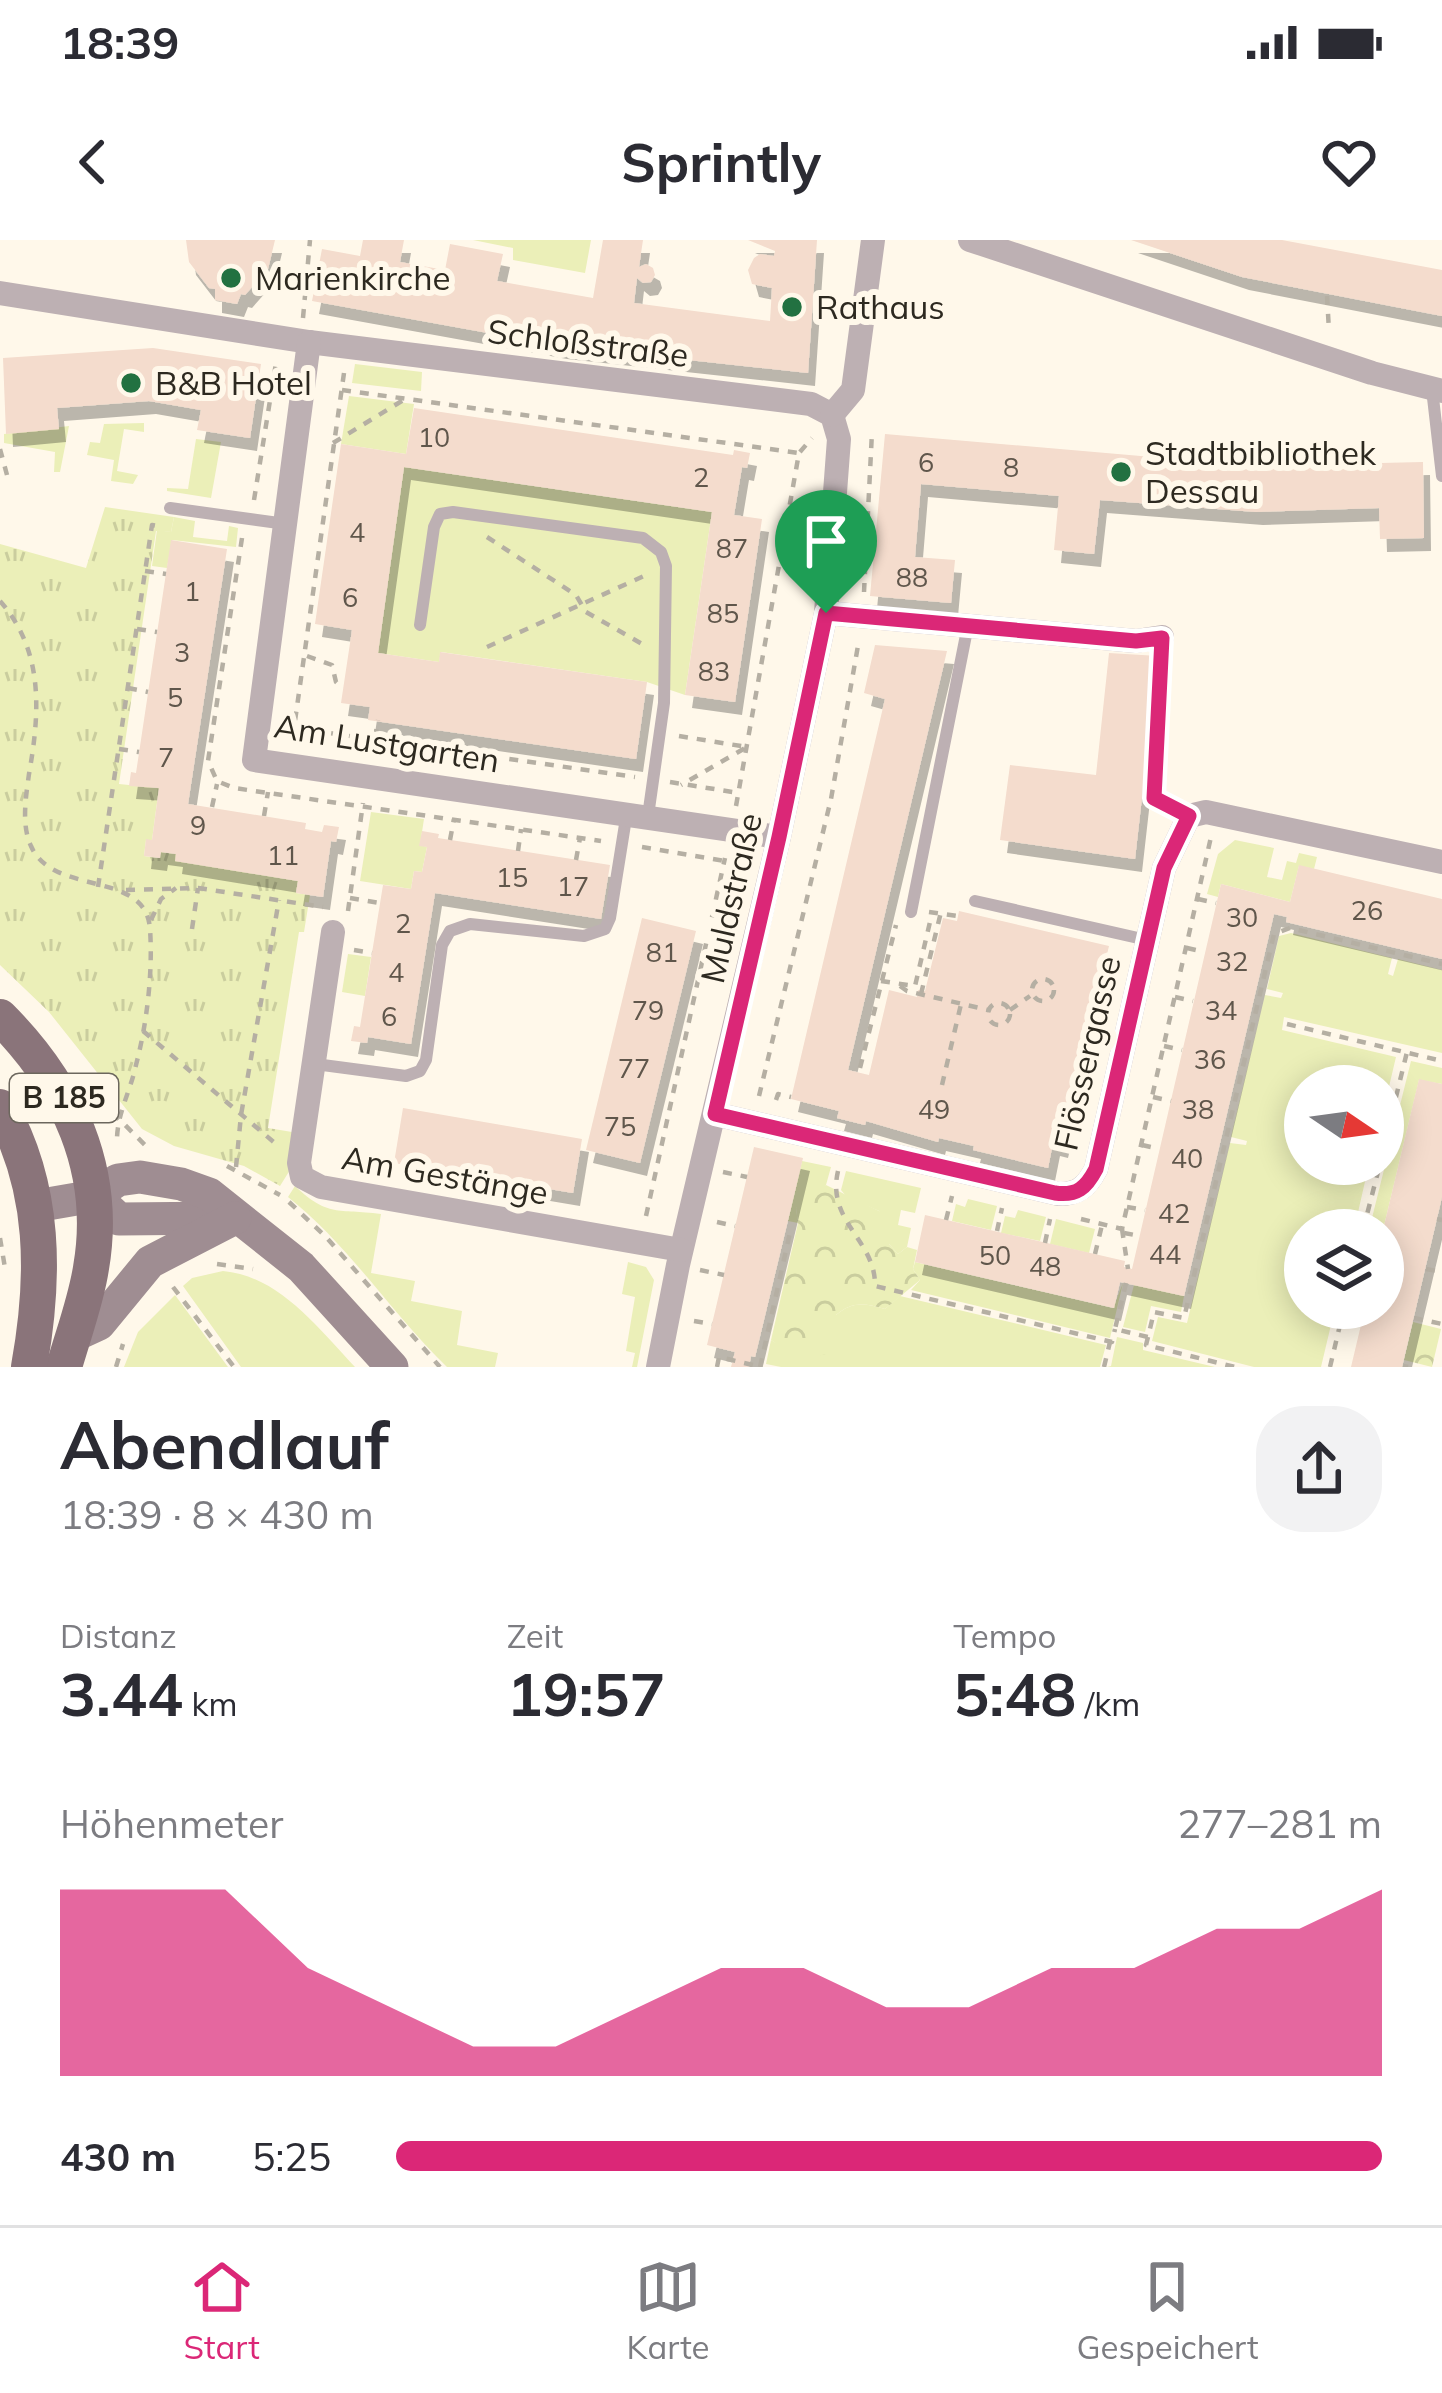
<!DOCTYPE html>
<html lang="de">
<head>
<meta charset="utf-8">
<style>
	:root { --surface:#fff; --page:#f2f2f3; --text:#2b2b33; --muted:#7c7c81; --line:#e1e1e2; --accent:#db2777 }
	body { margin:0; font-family:Mulish,sans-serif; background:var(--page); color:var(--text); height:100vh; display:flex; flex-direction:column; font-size:45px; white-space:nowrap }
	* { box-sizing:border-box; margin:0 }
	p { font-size:39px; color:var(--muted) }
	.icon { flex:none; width:66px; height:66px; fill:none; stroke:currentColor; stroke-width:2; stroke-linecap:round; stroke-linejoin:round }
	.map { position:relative; height:1127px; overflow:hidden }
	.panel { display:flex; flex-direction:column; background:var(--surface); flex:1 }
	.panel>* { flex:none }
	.needle { width:78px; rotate:103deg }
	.buttons { position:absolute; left:1284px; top:825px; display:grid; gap:24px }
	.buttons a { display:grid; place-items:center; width:120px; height:120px; border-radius:50%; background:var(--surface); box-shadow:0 6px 30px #0003; font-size:60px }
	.pin { position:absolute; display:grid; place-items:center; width:102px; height:102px; color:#fff; margin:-123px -51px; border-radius:50% 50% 50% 0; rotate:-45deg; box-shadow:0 0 12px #0007 }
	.pin .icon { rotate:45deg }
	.round { display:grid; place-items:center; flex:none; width:126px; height:126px; border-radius:48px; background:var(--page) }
	.summary { display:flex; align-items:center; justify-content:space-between; height:204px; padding:0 60px }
	h1 { font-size:66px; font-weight:700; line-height:90px }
	.metrics { display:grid; grid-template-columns:repeat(3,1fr); gap:18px; height:204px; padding:12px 60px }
	.metrics div { display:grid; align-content:center }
	.metrics b { font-size:60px; font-weight:700 }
	.metrics small { font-size:33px; font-weight:400 }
	.metrics p { font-size:33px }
	.chart { height:336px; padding:24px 60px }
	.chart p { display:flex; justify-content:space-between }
	.chart svg { width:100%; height:216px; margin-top:12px; fill:var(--accent); opacity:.7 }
	ul { padding:0 60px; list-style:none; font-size:39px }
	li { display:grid; grid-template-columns:192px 144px 1fr; align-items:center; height:90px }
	li i { height:30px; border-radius:15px; background:var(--accent) }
	.status { display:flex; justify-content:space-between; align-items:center; height:84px; padding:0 60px; background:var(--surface); direction:ltr }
	.status svg { height:33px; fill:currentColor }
	header { display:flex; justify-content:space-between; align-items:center; height:156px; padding:0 60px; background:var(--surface); font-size:54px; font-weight:700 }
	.tab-bar { display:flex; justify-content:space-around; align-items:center; height:168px; border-top:3px solid var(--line); background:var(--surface); font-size:33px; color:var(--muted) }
	.tab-bar a { display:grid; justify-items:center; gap:6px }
	.tab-bar .selected { color:var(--accent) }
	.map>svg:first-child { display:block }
</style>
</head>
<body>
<div class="status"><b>18:39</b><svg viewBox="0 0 49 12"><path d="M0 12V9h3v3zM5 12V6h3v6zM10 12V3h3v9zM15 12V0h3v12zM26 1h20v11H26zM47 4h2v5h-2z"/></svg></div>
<header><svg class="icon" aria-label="back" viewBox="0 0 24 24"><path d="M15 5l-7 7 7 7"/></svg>Sprintly<svg class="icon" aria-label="heart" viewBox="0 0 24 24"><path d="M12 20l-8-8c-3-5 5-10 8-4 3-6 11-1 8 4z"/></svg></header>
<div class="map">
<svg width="1442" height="1127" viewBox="0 0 1442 1127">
	<defs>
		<pattern id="forest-crowns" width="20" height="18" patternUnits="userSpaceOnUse" patternTransform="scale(3)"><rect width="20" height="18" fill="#ebefb8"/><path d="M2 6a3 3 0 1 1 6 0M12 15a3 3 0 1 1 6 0" fill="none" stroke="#cacd9e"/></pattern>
		<pattern id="park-tufts" width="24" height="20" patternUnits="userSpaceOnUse" patternTransform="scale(3)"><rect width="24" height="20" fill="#ebefb8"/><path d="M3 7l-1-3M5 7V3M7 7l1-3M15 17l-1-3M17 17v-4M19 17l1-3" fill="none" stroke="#cacd9e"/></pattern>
		<filter id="shadow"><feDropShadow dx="7" dy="13" stdDeviation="0" flood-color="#0004"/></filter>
	</defs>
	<rect width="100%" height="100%" fill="#fff8ea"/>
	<!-- green -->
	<g fill="#ebefb8">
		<polygon points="473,0 591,0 585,33 513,20 513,8"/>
		<polygon points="355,124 422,132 421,151 352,143"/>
		<polygon points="349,156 414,164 406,214 341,204"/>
		<polygon points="144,183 144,192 124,189 117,231 138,235 133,244 111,241 114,220 87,215 90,202 100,203 104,184"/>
		<polygon points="69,186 60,232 54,232 55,212 4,203 4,194"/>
		<polygon points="196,199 221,202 211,258 167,251 167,248 188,249"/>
		<polygon points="404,227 712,272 685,455 647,442 441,412 439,422 378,413"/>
		<polygon points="174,277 195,281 193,297 227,301 229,286 238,288 236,307 172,300 167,328 152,326 157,290 171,292"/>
		<polygon points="371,572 424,579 420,605 427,607 422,632 414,631 411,649 360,641"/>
		<polygon points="1235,600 1274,608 1267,637 1282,640 1287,621 1296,623 1299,613 1317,617 1314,629 1299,626 1290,662 1221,644 1218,657 1207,654 1218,614"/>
		<polygon points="1291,693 1392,718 1388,734 1393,736 1398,719 1442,730 1442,813 1284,777 1282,790 1396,817 1383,872 1383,846 1305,846 1305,924 1369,924 1354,990 1305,990 1305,1068 1335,1068 1321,1127 1254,1127 1152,1101 1158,1077 1187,1083 1230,903 1246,905 1247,901 1231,897 1265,755 1281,758 1283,753 1267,749 1279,696"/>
		<polygon points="348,714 371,717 365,756 342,752"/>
		<polygon points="1411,821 1442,828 1442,844 1419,840 1383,990 1369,990"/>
		<polygon points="802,921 831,927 826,945 796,968 798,983 788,981"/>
		<polygon points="846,931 921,948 915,973 901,970 898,985 911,988 907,1007 898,1014 889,1004 879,971 847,957 841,950"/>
		<path d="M295,946C329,978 337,968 381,974L371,1033L415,1041L411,1061L462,1071L457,1105L498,1113L495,1127H447C391,1073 349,1005 288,957Z"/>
		<polygon points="968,959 997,966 991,990 952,981 956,964 965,967"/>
		<polygon points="1018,970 1046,977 1040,1001 1001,993 1005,976 1015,978"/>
		<polygon points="1056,979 1095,989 1089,1013 1050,1004"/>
		<polygon points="628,1022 646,1027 654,1040 637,1127 632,1127 635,1113 626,1111 635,1057 622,1054"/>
		<polygon points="915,1022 1113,1068 1123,1043 1110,1098 911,1050 920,1040 913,1029"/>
		<path d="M223,1031C279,1036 318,1088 355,1127H241L183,1046L192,1038Z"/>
		<polygon points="1134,1045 1184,1056 1181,1072 1151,1066 1145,1092 1123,1087"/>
		<polygon points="175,1055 228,1127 124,1127 138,1092"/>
		<path d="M900,1056L1106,1105L1100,1127H781L766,1124L771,1100L776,1103L836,1097V1075C852,1061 865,1063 885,1069Z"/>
		<polygon points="1117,1097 1143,1103 1143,1110 1215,1127 1107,1127 1111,1126"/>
	</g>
	<!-- forest -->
	<g fill="url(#forest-crowns)">
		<path d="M826,945L879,971L894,986L889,1004L898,1014L907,1007L917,1010L913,1029L920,1040L885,1069C865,1063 852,1061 836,1075V1097L826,1114C800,1119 792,1115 771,1100L798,983L796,968L804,953Z"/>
		<polygon points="1413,1082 1441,1089 1432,1127 1404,1120"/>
	</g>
	<!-- park -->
	<polygon fill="url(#park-tufts)" points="105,267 174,277 171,292 156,291 119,544 159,548 152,600 146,600 144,616 159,618 161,612 176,614 176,621 298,641 296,653 310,655 304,692 299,692 268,888 292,892 290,930 280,946 244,926 174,906 142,889 49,772 0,725 0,304 86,328"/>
	<!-- building -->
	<g fill="#f4dccd" filter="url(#shadow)">
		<polygon points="186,0 275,0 268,29 245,55 241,54 237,64 215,60 215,49 209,48 189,22"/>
		<polygon points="363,0 404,0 400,22 445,30 450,4 503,14 497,41 593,58 603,0 643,0 639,27 646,24 653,28 655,35 651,42 643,43 637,38 634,63 770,81 772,48 752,44 748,30 754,18 760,14 774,16 775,11 748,0 817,0 808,133 560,106 312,61 322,9 360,16"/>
		<polygon points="1131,0 1282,0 1442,30 1442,76 1242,37"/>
		<polygon points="153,108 261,124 250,198 197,190 201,170 149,161 57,168 59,189 6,194 3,118"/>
		<polygon points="414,168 733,215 734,210 750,213 747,228 742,227 734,275 762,279 735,462 685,455 712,272 404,227 378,413 439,422 440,412 647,442 636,519 368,480 370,467 341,463 352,390 315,384 341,204 406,214"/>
		<polygon points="885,194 1256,226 1423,222 1424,298 1380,299 1379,268 1256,272 1100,260 1094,314 1054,310 1059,256 921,244 915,317 955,320 951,363 870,356"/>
		<polygon points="171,300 227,309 188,564 306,583 305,589 322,592 324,585 339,587 336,602 331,601 323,657 296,653 298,641 175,621 176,614 161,612 160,618 144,616 146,599 152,600 159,548 129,546 131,532 136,533"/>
		<polygon points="875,405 947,411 848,830 869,835 889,750 917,757 918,750 925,751 943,678 957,681 959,671 1109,706 1061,905 1053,903 1048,928 973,910 974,906 939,898 938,902 866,881 865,885 837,878 839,871 791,859 885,459 864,453"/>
		<polygon points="1109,413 1158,416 1135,619 1000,600 1010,525 1096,535"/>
		<polygon points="422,591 439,594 438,598 610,625 601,679 435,653 411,804 368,797 367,803 351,801 354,786 360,787 383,645 411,649 414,631 422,632 427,607 419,606"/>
		<polygon points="1299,625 1442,659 1442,719 1286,682 1287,677 1274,674 1184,1056 1120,1042 1114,1068 915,1022 925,975 1125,1021 1124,1027 1132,1029 1221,644 1290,662"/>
		<polygon points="642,678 696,691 640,923 586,910"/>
		<polygon points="1419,839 1442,844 1442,957 1402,1127 1351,1127 1365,1068 1383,1068 1383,990"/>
		<polygon points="403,868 582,899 573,953 394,923"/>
		<polygon points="754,907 803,918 755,1117 751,1116 749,1127 731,1127 735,1112 707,1105"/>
	</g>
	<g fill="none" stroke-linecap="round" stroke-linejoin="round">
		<!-- path -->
		<g stroke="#b5afa3" stroke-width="4.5" stroke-dasharray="9 9" stroke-linecap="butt">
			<polyline points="1327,56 1329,91"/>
			<polyline points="303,78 310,0"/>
			<polyline points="344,133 294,488 635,537"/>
			<polyline points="342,150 799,213"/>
			<polyline points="333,203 405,159"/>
			<polyline points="0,209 7,235"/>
			<polyline points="254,260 276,123"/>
			<polyline points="487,297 576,355 586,372 644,405"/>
			<polyline points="242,298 208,521 217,541 234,548 601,601"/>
			<polyline points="145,331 166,334"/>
			<polyline points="864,352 872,192"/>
			<path d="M0,361C44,411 40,472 29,534C26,556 21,585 31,606C53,657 146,629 150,689C153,732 147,783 136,825C130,853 116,875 117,904"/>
			<polyline points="137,389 157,392"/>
			<polyline points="487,407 644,336"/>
			<polyline points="307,416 332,425 336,442 343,449"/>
			<polyline points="1161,421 1154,558 1165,564"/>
			<polyline points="128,448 148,452"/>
			<polyline points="679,496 747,507 681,545"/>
			<polyline points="375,498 378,480"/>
			<polyline points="119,509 139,512"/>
			<polyline points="670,542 739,553"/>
			<polyline points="736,566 799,213 812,198"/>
			<polyline points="212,567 217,544"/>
			<polyline points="264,576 268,552"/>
			<polyline points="450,600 454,579"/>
			<polyline points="642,607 725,621"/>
			<polyline points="518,611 521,589"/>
			<polyline points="576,620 580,598"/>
			<polyline points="98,647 152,285 163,287"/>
			<polyline points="126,650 198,648 323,667"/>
			<polyline points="350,658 380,663"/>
			<polyline points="1198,659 1216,663"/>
			<polyline points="348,671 363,563"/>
			<polyline points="929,672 958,676"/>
			<polyline points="151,680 161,659 176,648"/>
			<polyline points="192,689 198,648"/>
			<polyline points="1187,708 1204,712"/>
			<polyline points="354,710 372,713"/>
			<circle cx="1043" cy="750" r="11"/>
			<polyline points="881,741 915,746 930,682"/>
			<polyline points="900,746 907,751 988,770"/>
			<polyline points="921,754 941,672"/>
			<polyline points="1175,757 1193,761"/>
			<circle cx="999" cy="774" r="11"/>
			<polyline points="1010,770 1030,756"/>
			<polyline points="1287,784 1442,821"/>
			<polyline points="143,791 276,904"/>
			<polyline points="1164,806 1182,810"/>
			<polyline points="860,828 896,685"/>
			<polyline points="942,845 961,764"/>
			<polyline points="759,856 831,559 859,400"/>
			<polyline points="1153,857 1171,861"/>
			<polyline points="100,860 146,906"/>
			<polyline points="776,860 778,854 791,857"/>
			<polyline points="1142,905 1159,909"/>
			<polyline points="1383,910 1407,812"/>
			<polyline points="227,926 280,955"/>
			<polyline points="236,927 241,875 279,660"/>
			<path d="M838,931C826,982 876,1000 875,1046L1112,1102L1115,1089"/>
			<polyline points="723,932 747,937"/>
			<polyline points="289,962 326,997 440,1127"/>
			<polyline points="1127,967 1145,970"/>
			<polyline points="646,976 725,618"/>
			<polyline points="1081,979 1122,989 1211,597"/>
			<polyline points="1437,979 1442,980"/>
			<polyline points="946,980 952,956"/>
			<polyline points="717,982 735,986"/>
			<polyline points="1122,989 1128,1029"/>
			<polyline points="1363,990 1380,924"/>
			<polyline points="997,991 1002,968"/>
			<polyline points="1124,993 1140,996"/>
			<polyline points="0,998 5,1028"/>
			<polyline points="1045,1003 1050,979"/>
			<polyline points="1095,1014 1102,985"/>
			<polyline points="217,1024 253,1029"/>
			<polyline points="1426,1029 1442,1032"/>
			<polyline points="700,1030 724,1035"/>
			<polyline points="1126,1043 1115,1089 1148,1097 1154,1072 1184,1078 1274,694 1290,688 1442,724"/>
			<polyline points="173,1047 234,1127"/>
			<polyline points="1414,1078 1442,1084"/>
			<polyline points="694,1081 712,1084"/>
			<polyline points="1148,1097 1146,1105 1235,1127"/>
			<polyline points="1403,1126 1408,1127"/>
			<polyline points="116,1127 123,1104"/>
			<polyline points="717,1127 719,1117 761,1127"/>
			<polyline points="760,1127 791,988"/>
			<polyline points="1104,1127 1110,1102"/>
			<polyline points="1330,1127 1344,1068"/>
		</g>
		<!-- lane -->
		<g stroke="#bdb0b3" stroke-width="12">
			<polyline points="1432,149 1442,236"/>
			<polyline points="170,268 286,284"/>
			<polyline points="420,385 434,287 440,274 453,272 643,298 661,312 666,326 664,463 648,576"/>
			<polyline points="975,661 1147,700"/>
			<polyline points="911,672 968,385"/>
			<polyline points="315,824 406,836 420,831 426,820 442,705 450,691 470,684 584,696 605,689 610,678 627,572"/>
		</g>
		<!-- street -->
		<g stroke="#bdb0b3" stroke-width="24">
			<polyline points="970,0 1372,133 1442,151"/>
			<polyline points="0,53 309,102 811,164 832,175 839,199 826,373 779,597 678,1025 658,1127"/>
			<polyline points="309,102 254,520 779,597"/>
			<polyline points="832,175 853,150 873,0"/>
			<polyline points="826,373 1136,401 1162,397"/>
			<polyline points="333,692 299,923 302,937 321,947 681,1010"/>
			<path d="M715,874L1059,954C1079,954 1087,946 1096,929L1164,628L1189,576L1206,572L1442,622"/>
		</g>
		<!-- secondary -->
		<g stroke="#9f8d92" stroke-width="33">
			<polyline points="94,956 119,979 227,978"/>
			<polyline points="36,966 94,956 118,940 140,937 181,944 209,954 301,1027 392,1127"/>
			<polyline points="73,1096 99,1084 150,1022 235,978"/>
		</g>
		<!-- primary -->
		<g stroke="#8a747a" stroke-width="36">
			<path d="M0,777C68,845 108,930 91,1028C86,1061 73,1095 64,1127"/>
			<path d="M0,867C46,948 45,1038 29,1127"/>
		</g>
	</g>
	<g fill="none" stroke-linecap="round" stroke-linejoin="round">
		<!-- route casing -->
		<g stroke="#fff" stroke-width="24">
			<path id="route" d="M826,373L1136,401L1162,398L1154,558L1189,576L1164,628L1096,929C1086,948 1077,956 1055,953L715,874L779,597Z"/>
		</g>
		<!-- route -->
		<use href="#route" stroke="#db2777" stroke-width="15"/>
	</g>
	<!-- markers -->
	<g fill="#227141" stroke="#fff8ea" stroke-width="4.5">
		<circle cx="231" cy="38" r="12"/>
		<circle cx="792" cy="67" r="12"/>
		<circle cx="131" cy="143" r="12"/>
		<circle cx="1121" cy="232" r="12"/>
	</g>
	<g text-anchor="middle" stroke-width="12" stroke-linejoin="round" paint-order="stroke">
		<!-- number labels -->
		<g font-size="27" fill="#5f564b">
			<text x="434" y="207">10</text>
			<text x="926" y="232">6</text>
			<text x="1011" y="237">8</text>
			<text x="701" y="247">2</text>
			<text x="357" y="302">4</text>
			<text x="732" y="318">87</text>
			<text x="912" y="347">88</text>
			<text x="192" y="361">1</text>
			<text x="350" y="367">6</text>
			<text x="723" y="383">85</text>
			<text x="182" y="422">3</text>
			<text x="714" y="441">83</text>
			<text x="175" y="467">5</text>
			<text x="166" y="527">7</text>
			<text x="198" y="595">9</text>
			<text x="283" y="625">11</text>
			<text x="512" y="647">15</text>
			<text x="573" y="656">17</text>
			<text x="1367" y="680">26</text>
			<text x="1242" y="687">30</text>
			<text x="403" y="693">2</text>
			<text x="662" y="722">81</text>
			<text x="1232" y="731">32</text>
			<text x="396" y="742">4</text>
			<text x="648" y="780">79</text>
			<text x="1221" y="780">34</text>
			<text x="389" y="786">6</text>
			<text x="1210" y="829">36</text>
			<text x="634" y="838">77</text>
			<text x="934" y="879">49</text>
			<text x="1198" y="879">38</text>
			<text x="620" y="896">75</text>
			<text x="1187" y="928">40</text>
			<text x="1174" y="983">42</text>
			<text x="1165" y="1024">44</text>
			<text x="995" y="1025">50</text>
			<text x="1045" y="1036">48</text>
		</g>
		<!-- shield labels -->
		<rect fill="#fff8ea" stroke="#6c675d" stroke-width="3" x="10" y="834" width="108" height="48" rx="9"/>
		<g font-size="30" font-weight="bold" fill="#2d2920">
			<text x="64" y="868">B 185</text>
		</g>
		<!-- poi labels -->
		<g font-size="33" fill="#2d2920" stroke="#fff8ea" text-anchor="start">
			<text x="255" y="50">Marienkirche</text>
			<text x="816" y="79">Rathaus</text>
			<text x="155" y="155">B&amp;B Hotel</text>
			<text x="1145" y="225">Stadtbibliothek<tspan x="1145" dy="38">Dessau</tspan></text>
		</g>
		<!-- street labels -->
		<g font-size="33" fill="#2d2920" stroke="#fff8ea">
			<text transform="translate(588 103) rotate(7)" y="12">Schloßstraße</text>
			<text transform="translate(387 503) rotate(9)" y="12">Am Lustgarten</text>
			<text transform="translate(731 658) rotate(-77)" y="12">Muldstraße</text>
			<text transform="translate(1087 813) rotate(-77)" y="12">Flössergasse</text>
			<text transform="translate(445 935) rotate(10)" y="12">Am Gestänge</text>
		</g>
	</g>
</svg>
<div class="buttons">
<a><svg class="needle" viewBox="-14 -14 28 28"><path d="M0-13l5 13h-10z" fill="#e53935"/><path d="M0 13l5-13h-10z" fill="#7c7c81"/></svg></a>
<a><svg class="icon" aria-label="layers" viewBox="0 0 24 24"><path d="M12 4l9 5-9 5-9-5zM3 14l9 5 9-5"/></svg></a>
</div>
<div class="pin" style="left:826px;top:373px;background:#1e9e55"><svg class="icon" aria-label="arrive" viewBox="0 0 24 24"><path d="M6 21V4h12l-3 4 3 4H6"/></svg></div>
</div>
<section class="panel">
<div class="summary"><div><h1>Abendlauf</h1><p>18:39 · 8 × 430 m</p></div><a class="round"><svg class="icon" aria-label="share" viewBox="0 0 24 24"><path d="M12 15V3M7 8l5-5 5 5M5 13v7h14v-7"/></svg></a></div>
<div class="metrics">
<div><p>Distanz</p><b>3.44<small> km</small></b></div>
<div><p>Zeit</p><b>19:57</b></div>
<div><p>Tempo</p><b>5:48<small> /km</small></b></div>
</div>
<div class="chart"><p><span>Höhenmeter</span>277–281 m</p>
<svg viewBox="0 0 160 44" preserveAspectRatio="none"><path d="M0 44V6L10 6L20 6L30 22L40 30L50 38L60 38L70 30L80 22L90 22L100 30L110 30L120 22L130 22L140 14L150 14L160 6V44z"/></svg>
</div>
<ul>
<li><b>430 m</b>5:25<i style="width:100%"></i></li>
</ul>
</section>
<nav class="tab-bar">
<a class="selected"><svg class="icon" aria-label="home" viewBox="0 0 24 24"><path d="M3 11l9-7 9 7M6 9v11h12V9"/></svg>Start</a>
<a><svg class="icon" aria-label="map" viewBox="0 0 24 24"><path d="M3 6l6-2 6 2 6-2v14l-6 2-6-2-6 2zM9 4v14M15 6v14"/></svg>Karte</a>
<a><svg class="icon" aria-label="saved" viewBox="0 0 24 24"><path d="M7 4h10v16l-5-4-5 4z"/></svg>Gespeichert</a>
</nav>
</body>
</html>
